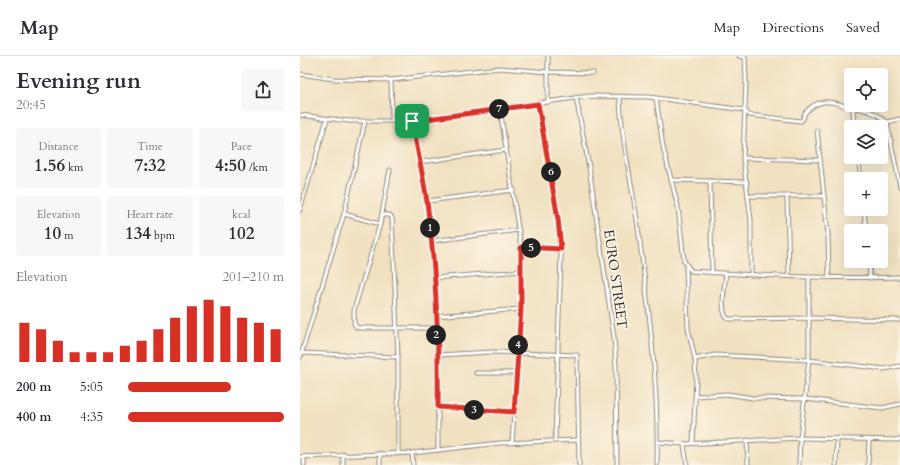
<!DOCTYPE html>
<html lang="en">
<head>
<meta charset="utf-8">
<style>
	:root { --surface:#fff; --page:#f7f7f7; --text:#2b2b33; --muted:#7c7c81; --line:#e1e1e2; --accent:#d93025 }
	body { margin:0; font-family:Cardo,serif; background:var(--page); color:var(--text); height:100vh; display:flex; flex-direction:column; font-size:15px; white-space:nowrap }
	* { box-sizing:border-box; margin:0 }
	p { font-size:13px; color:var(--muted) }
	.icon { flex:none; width:22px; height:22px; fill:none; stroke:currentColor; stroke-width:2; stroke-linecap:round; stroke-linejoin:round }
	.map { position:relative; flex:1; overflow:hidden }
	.panel { display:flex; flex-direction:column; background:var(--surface); width:300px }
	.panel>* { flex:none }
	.controls { position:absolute; left:544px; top:12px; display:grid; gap:8px }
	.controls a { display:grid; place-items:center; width:44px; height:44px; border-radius:4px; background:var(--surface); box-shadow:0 4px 16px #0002; font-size:20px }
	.pin { position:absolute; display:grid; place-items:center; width:34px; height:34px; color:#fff; margin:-17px; border-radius:8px; box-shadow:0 2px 6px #0006 }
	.km { position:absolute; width:20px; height:20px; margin:-10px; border-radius:50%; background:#222; color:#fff; font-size:11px; line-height:20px; text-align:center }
	.round { display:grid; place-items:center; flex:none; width:42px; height:42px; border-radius:4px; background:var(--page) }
	.head { display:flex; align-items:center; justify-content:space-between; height:68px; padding:0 16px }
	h1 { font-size:22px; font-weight:700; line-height:30px }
	.metrics { display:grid; grid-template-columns:repeat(3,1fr); gap:6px; height:68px; padding:4px 16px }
	.metrics div { display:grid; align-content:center; border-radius:4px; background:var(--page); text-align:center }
	.metrics b { font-size:17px; font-weight:700 }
	.metrics small { font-size:11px; font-weight:400 }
	.metrics p { font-size:11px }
	.chart { height:112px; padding:8px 16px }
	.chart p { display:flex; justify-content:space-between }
	.chart svg { width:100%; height:72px; margin-top:4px; stroke:var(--accent); stroke-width:6 }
	ul { padding:0 16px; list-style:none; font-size:13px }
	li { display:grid; grid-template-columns:64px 48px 1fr; align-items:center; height:30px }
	li i { height:10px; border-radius:5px; background:var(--accent) }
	header { display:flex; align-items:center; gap:24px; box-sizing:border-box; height:56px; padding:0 20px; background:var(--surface); border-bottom:1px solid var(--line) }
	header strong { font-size:19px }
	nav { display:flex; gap:22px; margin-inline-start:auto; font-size:14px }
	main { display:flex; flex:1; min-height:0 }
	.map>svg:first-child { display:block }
</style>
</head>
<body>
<header>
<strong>Map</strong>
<nav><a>Map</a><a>Directions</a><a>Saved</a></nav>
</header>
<main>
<section class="panel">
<div class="head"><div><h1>Evening run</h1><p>20:45</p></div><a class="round"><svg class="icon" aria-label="share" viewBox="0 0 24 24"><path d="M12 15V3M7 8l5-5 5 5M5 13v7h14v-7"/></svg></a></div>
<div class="metrics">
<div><p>Distance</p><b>1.56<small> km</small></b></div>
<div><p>Time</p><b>7:32</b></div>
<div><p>Pace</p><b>4:50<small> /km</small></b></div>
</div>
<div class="metrics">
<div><p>Elevation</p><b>10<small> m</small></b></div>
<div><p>Heart rate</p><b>134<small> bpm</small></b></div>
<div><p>kcal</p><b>102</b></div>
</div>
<div class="chart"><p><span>Elevation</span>201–210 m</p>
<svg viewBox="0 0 160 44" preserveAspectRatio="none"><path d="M5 44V20M15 44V24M25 44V31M35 44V38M45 44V38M55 44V38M65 44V34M75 44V31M85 44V24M95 44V17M105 44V10M115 44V6M125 44V10M135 44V17M145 44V20M155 44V24"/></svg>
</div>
<ul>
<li><b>200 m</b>5:05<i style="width:66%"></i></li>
<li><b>400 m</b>4:35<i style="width:100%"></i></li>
</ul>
</section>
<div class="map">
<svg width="600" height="409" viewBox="0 0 600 409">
	<rect width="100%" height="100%" fill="#fcf5e5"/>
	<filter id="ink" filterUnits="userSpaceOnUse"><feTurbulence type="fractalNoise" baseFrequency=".025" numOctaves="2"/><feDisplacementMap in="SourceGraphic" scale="8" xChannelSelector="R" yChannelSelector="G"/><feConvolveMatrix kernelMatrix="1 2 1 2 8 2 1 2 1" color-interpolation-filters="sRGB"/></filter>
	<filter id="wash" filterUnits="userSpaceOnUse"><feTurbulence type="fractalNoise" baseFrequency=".012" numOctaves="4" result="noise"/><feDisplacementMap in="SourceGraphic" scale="16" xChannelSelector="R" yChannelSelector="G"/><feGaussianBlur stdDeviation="0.9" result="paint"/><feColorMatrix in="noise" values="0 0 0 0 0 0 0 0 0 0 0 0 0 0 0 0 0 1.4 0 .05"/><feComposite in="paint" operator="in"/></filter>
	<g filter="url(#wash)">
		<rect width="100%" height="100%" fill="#f1e1c1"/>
	</g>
	<g filter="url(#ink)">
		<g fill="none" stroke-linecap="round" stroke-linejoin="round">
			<!-- minor casing -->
			<g stroke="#8e8676" stroke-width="5">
				<g id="minor">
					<polyline points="439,0 445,1 446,25 443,102 451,164 451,219"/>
					<polyline points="0,18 34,23 91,24 199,12 249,16 293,17"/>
					<polyline points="91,24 92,65"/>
					<path d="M320,40C321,82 331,122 337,164C348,245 359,326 357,409"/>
					<polyline points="276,41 289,111 314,281 316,310 317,409"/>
					<path d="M356,42L363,91L378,151L384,205L391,215C461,220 530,223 600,221"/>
					<polyline points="248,46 248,0"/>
					<polyline points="238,48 258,163 261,200 255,383"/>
					<polyline points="200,53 221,191 221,253 212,386"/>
					<path d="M0,59L49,65H112L289,40L349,41L444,54L449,59L501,65C505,63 502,61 505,57C520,39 534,47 553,52"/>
					<path d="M112,65C118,98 126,131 129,164C137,241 138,317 138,393"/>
					<polyline points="587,66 600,63"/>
					<path d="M554,71L553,52C566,53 578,57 587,67L600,130"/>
					<polyline points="517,74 528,178 529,222"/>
					<polyline points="558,101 561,123"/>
					<polyline points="443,102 520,104"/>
					<polyline points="120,106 206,94"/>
					<polyline points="90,114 80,168 54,254 54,267 56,271 60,272 136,272"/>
					<polyline points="371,124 447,126"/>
					<polyline points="410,125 412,217"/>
					<polyline points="448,140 524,140"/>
					<polyline points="487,140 489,220"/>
					<polyline points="127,145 214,134"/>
					<polyline points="564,153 566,175"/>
					<polyline points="0,154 27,63"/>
					<polyline points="44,158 80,168"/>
					<polyline points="82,159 90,159 92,162 98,301 98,397"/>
					<polyline points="131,185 219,174"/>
					<polyline points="221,191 261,193"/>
					<polyline points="569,205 570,222"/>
					<polyline points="386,210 388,272 395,303 396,323 393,387"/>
					<path d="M426,218C425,228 419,257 428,263L510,262L600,264"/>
					<polyline points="509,221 509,304 500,382 600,384"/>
					<polyline points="134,222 222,215"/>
					<polyline points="135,260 221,253"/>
					<polyline points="1,297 98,301"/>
					<polyline points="138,299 191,296 277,299 279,409"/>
					<polyline points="0,302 44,158 65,65"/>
					<polyline points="395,303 415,299 509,304 584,313 600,310"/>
					<polyline points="176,317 217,317"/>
					<polyline points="396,340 427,338 453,342 505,343 582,352 600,348"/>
					<polyline points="138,351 214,357"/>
					<polyline points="447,384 448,409"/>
					<polyline points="358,386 384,388 500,382 499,409"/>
					<polyline points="384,388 387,409"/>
					<polyline points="80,397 80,409"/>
					<polyline points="112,397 113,409"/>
					<polyline points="43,398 43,409"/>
					<polyline points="0,401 112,397 200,387 277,384"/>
					<polyline points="4,409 4,400"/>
					<polyline points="536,409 537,382"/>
					<polyline points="568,409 569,384"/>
				</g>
			</g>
			<!-- minor -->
			<use href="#minor" stroke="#fff" stroke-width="3"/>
		</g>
	</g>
	<g fill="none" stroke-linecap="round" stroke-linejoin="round" filter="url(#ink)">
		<!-- route casing -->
		<g stroke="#fff" stroke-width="8">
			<path id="route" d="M238,48L258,163L261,193L221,191V253L214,356L138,351C139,284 136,213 127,146C123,119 117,92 112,65Z"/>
		</g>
		<!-- route -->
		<use href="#route" stroke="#d93025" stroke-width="5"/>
	</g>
	<g text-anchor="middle" stroke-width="3.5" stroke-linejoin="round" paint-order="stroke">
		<!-- street labels -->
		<g font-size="14" fill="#2b2b2b" stroke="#fcf5e5">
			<text transform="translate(316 223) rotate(82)" y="5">EURO STREET</text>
		</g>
	</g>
</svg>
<div class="controls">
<a><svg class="icon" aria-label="locate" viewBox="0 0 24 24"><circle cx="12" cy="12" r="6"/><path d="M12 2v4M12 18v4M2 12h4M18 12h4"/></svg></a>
<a><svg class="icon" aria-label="layers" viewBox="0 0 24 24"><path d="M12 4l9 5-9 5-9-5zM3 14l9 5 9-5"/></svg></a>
<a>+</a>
<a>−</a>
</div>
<div class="pin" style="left:112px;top:65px;background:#1e9e55"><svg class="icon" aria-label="arrive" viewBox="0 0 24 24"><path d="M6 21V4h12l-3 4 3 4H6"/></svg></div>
<b class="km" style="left:130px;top:172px">1</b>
<b class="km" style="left:136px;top:279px">2</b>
<b class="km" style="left:174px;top:354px">3</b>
<b class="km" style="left:218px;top:289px">4</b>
<b class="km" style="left:231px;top:192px">5</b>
<b class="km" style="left:251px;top:116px">6</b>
<b class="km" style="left:199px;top:53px">7</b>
</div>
</main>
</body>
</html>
